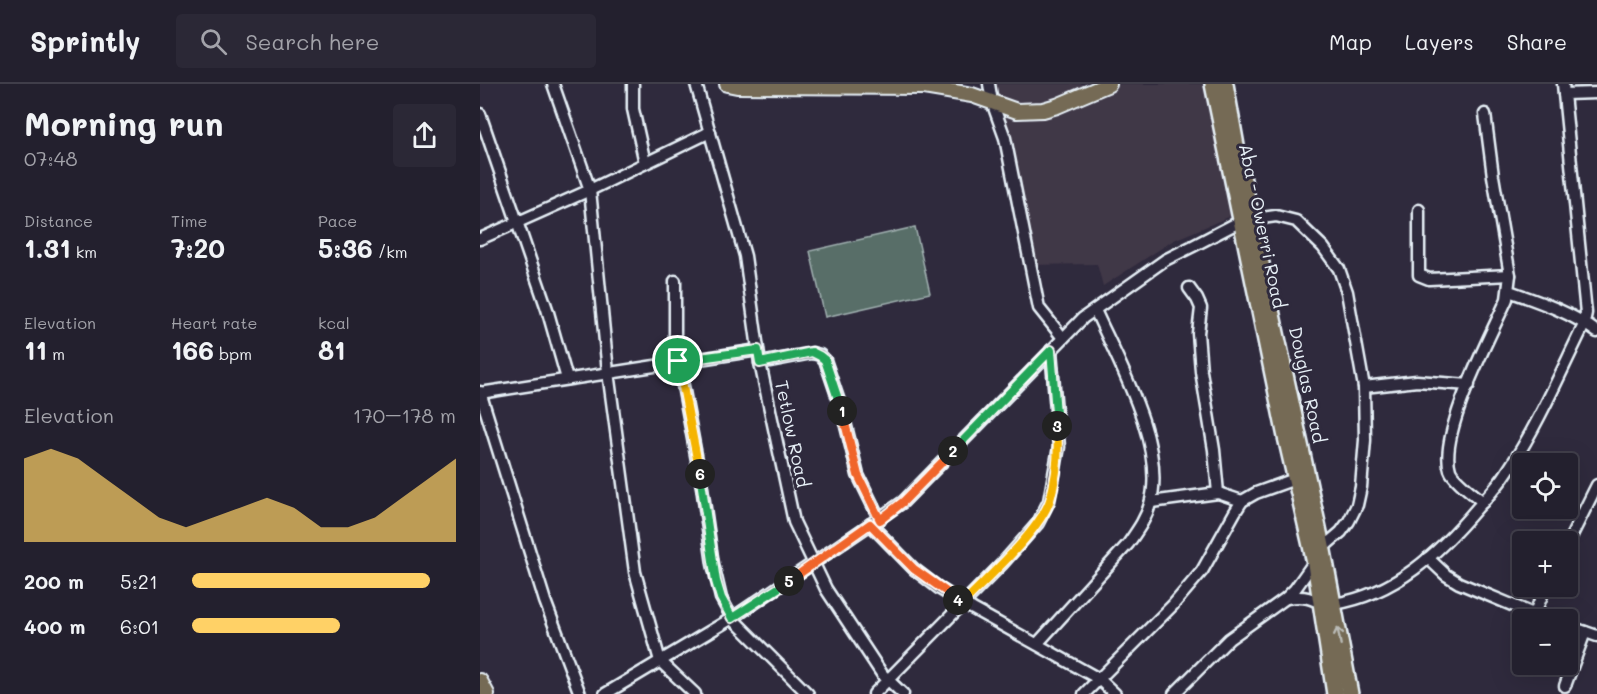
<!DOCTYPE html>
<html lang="en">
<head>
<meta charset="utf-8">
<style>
	:root { --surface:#23202e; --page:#2b2836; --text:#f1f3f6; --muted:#a3a3aa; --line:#403e4a; --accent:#ffd166 }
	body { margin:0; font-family:Mali,sans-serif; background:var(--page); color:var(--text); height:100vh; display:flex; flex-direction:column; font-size:22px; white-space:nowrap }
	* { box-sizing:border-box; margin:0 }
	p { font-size:20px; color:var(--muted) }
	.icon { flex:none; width:33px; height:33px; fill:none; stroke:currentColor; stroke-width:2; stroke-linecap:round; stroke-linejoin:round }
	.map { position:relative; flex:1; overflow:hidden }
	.sheet { display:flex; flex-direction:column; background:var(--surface); width:480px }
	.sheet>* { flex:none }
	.controls { position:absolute; left:1032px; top:369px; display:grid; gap:12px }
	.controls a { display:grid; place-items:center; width:66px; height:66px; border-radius:6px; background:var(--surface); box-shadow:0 6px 24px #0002,0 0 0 2px var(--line); font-size:30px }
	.pin { position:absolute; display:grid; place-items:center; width:51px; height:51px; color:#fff; margin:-26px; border:3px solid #fff; border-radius:50%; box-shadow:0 2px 6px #0007 }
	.km { position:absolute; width:30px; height:30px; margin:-15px; border-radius:50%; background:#222; color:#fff; font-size:16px; line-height:30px; text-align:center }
	.round { display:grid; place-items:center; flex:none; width:63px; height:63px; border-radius:6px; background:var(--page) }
	.head { display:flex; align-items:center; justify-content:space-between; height:102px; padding:0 24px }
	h1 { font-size:33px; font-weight:700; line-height:45px }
	.stats { display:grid; grid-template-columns:repeat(3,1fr); gap:9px; height:102px; padding:6px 24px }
	.stats div { display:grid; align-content:center }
	.stats b { font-size:26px; font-weight:700 }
	.stats small { font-size:16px; font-weight:400 }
	.stats p { font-size:16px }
	.chart { height:168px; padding:12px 24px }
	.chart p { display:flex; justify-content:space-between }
	.chart svg { width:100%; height:108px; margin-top:6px; fill:var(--accent); opacity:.7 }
	ul { padding:0 24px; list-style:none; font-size:20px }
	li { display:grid; grid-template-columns:96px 72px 1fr; align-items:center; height:45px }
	li i { height:15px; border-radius:8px; background:var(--accent) }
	header { display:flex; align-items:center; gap:36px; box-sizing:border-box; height:84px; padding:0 30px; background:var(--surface); border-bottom:2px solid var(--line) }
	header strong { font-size:28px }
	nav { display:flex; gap:33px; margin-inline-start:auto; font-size:21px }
	.search { width:420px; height:54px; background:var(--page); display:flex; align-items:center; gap:15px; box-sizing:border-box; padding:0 21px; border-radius:6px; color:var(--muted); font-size:22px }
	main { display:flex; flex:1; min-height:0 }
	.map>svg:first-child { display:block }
</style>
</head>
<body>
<header>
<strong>Sprintly</strong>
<div class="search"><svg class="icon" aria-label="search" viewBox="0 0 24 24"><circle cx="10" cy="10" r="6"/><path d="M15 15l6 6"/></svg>Search here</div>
<nav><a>Map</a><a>Layers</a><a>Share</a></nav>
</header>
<main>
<section class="sheet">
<div class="head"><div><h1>Morning run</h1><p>07:48</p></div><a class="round"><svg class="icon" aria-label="share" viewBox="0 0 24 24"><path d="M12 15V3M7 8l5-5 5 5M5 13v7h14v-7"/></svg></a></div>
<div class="stats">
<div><p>Distance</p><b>1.31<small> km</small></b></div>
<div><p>Time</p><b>7:20</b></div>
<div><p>Pace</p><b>5:36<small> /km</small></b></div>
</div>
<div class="stats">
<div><p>Elevation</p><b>11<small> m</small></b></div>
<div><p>Heart rate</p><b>166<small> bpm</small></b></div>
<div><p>kcal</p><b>81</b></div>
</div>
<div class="chart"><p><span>Elevation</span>170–178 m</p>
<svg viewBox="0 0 160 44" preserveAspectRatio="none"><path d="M0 44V10L10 6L20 10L30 18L40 26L50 34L60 38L70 34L80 30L90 26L100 30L110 38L120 38L130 34L140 26L150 18L160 10V44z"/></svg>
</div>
<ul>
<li><b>200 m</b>5:21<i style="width:90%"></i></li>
<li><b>400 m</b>6:01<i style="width:56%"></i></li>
</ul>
</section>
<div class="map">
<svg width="1117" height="610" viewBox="0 0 1117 610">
	<rect width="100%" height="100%" fill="#2f2a3d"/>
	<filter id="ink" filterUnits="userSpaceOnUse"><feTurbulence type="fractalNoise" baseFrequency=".0167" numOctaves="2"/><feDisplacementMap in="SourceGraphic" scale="12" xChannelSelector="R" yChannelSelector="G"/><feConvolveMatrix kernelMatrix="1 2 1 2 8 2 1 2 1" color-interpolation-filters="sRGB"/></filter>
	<g filter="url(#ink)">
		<!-- built -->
		<polygon fill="#413747" points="502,0 724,0 751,132 694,156 623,202 617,180 544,181 514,38"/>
		<!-- grass -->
		<polygon fill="#586e68" stroke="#a0b0b0" stroke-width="1.5" points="435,143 450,209 345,233 330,167"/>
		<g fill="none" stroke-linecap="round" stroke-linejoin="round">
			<!-- minor casing -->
			<g stroke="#e8f1f8" stroke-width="15">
				<g id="minor">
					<polyline points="73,0 110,106 128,288 155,488 180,577 215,610"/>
					<polyline points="153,0 153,25 165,79"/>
					<polyline points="216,0 265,172 280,279 314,438 346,505 402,590 423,610"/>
					<polyline points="509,0 512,18 525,54 559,224 583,254"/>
					<polyline points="1084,10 1117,9"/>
					<polyline points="0,30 67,225 87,295"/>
					<polyline points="939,126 939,191 949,195 1030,191"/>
					<polyline points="0,155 110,106 230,48"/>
					<polyline points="195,197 195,259 222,403 233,480 241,514 252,534 328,610"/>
					<polyline points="709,204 717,215 721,224 718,249 721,287 734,366 738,409"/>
					<path d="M1029,207C1060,218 1090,228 1117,248"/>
					<polyline points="280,279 332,269 340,271 345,276 362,326 378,391 400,436"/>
					<polyline points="884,303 937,297 989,301"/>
					<polyline points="0,308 65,517 100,610"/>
					<polyline points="0,309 278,266"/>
					<polyline points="671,418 738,409 762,417"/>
					<path d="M1003,418C995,411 973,395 970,386C958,350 1011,251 1027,215L1030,191L1013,92L1005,30"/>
					<polyline points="390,440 434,485 460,505 493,525 619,595 635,610"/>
					<polyline points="1088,459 1117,401"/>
					<polyline points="948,474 966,491 979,499 1068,536"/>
					<path d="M806,514C813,513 821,512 828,514C838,517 844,522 854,520C916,510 959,469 998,423C1008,412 1019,401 1027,388C1057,343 1079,292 1103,243L1106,229L1083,0"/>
					<polyline points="1054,531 1066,502"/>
					<polyline points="1088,542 1117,552"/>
					<path d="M557,560L648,460C657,447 666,435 670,420C687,363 638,277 615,226"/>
					<polyline points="1085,602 1105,548"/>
					<polyline points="125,610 254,533 423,418 603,234 685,176 713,162 761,137 796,132 816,137 843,163 859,185 867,208 884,303 885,356 881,403 877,421 869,437 861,448 847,460 815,505 806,514 749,555 694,610"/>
					<polyline points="394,610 522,480 558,439 569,417 579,363 571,266"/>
					<polyline points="604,610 693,521 722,487 755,428 762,417 776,409 815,395"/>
				</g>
			</g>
			<!-- major casing -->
			<g stroke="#e8f1f8" stroke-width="18">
				<g id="major">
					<polyline points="247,0 257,2 444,3 492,11 537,27 563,26 577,22 629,0"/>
					<polyline points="0,597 7,610"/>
				</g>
			</g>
			<!-- highway casing -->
			<g stroke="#e8f1f8" stroke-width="20">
				<g id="highway">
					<polyline points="733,0 806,353 835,479 855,610"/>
					<polyline points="745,0 758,73 843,467 870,610"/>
				</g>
			</g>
			<!-- minor -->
			<use href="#minor" stroke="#2f2a3d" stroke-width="10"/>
			<!-- major -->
			<use href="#major" stroke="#756b55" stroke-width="14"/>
			<!-- highway -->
			<use href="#highway" stroke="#756b55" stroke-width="15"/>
		</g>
		<!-- one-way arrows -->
		<defs><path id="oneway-shaft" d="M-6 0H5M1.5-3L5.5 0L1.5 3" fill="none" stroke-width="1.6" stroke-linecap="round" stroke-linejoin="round" transform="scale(1.5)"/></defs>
		<use stroke="#babbb7" href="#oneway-shaft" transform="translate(859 552) rotate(-101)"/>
	</g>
	<g fill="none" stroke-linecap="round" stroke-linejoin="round" filter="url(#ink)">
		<!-- split-1 casing -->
		<g stroke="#fff" stroke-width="12">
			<polyline id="split-1" points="198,277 278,266 280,279 332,268 340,272 345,276 362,327"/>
		</g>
		<!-- split-2 casing -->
		<g stroke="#fff" stroke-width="12">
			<polyline id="split-2" points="362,327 378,391 400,436 423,418 473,367"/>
		</g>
		<!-- split-3 casing -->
		<g stroke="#fff" stroke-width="12">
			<polyline id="split-3" points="473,367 571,266 577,342"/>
		</g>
		<!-- split-4 casing -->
		<g stroke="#fff" stroke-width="12">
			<path id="split-4" d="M478,516L483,519C507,494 559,448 570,416C577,392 579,366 577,342"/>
		</g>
		<!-- split-5 casing -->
		<g stroke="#fff" stroke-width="12">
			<polyline id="split-5" points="309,497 390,440 434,485 478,516"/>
		</g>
		<!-- split-6 casing -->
		<g stroke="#fff" stroke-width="12">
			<polyline id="split-6" points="220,390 236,497 241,514 252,534 309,497"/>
		</g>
		<!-- split-7 casing -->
		<g stroke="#fff" stroke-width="12">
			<polyline id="split-7" points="198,277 220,390"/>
		</g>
		<!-- split-1 -->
		<use href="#split-1" stroke="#22a559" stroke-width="8"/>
		<!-- split-2 -->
		<use href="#split-2" stroke="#f0652b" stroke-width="8"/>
		<!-- split-3 -->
		<use href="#split-3" stroke="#22a559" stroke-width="8"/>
		<!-- split-4 -->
		<use href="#split-4" stroke="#f5b400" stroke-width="8"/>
		<!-- split-5 -->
		<use href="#split-5" stroke="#f0652b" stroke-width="8"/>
		<!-- split-6 -->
		<use href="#split-6" stroke="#22a559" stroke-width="8"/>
		<!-- split-7 -->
		<use href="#split-7" stroke="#f5b400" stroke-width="8"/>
	</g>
	<g text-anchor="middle" stroke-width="6" stroke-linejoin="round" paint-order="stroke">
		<!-- street labels -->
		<g font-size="18" fill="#e8f1f8" stroke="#2f2a3d">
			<text transform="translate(782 142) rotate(78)" y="6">Aba - Owerri Road</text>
			<text transform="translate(827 301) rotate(78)" y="6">Douglas Road</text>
			<text transform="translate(312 350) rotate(78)" y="6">Tetlow Road</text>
		</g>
	</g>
</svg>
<div class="controls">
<a><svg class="icon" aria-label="locate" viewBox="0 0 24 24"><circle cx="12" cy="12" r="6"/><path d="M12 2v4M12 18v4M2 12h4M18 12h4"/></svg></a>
<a>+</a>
<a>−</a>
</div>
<div class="pin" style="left:198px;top:277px;background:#1e9e55"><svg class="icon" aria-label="arrive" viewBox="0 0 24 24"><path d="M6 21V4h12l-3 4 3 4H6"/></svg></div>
<b class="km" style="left:362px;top:327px">1</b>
<b class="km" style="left:473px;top:367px">2</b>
<b class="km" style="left:577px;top:342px">3</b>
<b class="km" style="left:478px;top:516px">4</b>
<b class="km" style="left:309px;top:497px">5</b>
<b class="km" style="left:220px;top:390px">6</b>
</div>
</main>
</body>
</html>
